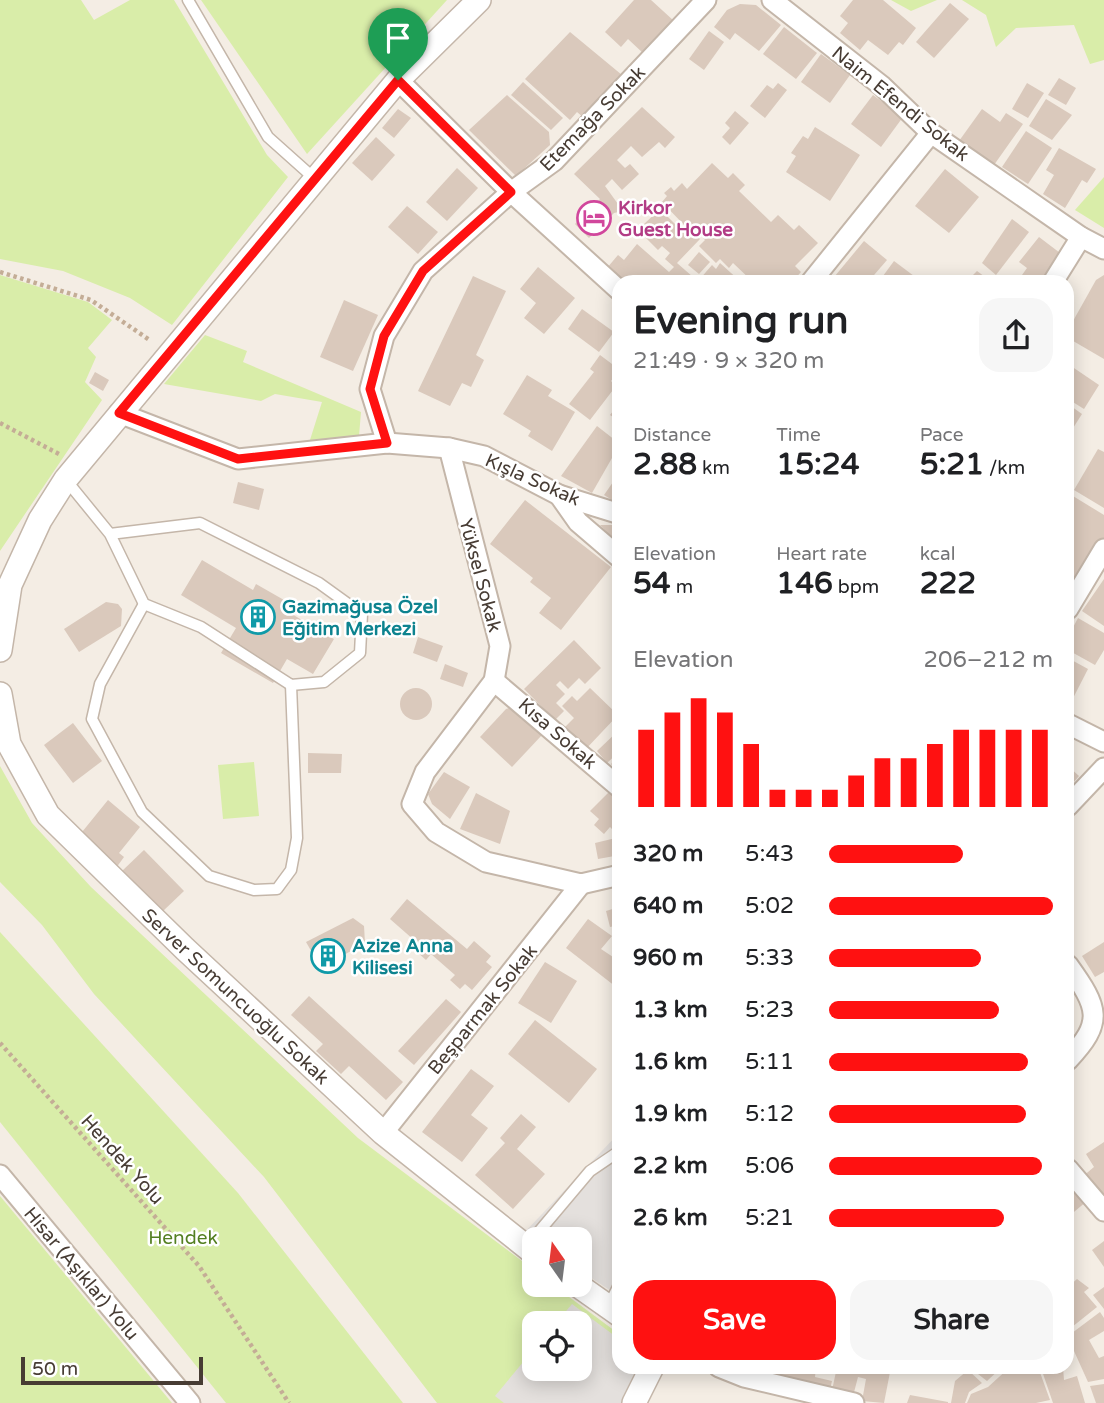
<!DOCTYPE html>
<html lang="en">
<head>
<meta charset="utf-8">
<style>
	:root { --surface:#fff; --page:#f6f6f6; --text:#202124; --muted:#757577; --accent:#f11 }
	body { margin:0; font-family:"Varela Round",sans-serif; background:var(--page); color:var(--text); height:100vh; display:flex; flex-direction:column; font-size:26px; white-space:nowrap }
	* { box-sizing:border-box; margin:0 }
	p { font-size:23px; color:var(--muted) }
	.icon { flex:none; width:38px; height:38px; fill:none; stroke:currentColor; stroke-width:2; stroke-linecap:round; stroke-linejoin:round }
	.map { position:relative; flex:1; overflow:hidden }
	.side { position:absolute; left:612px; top:275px; width:462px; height:1099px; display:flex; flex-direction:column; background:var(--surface); border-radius:21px; box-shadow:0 4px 18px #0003 }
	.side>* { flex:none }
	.needle { width:46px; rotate:346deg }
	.buttons { position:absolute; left:522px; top:1227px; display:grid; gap:14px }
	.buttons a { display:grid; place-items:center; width:70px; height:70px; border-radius:14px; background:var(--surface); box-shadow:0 4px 18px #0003; font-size:35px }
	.scale { position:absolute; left:21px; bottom:18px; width:182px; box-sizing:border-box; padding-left:7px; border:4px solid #473c34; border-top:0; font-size:19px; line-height:24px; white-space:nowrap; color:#473c34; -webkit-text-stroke:5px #fff; paint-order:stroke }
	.pin { position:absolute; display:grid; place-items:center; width:60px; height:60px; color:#fff; margin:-72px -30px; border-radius:50% 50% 50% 0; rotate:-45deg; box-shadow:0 0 7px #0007 }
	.pin .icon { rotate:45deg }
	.round { display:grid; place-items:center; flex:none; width:74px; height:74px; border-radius:21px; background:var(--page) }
	.headline { display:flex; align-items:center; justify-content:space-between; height:119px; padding:0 21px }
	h1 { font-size:38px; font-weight:700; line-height:52px }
	.figures { display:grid; grid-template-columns:repeat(3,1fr); gap:10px; height:119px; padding:7px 21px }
	.figures div { display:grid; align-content:center }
	.figures b { font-size:30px; font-weight:700 }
	.figures small { font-size:19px; font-weight:400 }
	.figures p { font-size:19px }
	.chart { height:196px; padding:14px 21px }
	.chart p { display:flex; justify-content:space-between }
	.chart svg { width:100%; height:126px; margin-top:7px; stroke:var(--accent); stroke-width:6 }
	.primary-button { display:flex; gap:14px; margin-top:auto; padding:14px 21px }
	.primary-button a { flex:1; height:80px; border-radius:21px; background:var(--accent); color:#fff; font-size:28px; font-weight:700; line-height:80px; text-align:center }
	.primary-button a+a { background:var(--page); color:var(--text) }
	ul { padding:0 21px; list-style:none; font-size:23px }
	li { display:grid; grid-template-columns:112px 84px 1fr; align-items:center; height:52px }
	li i { height:18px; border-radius:9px; background:var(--accent) }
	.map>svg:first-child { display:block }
</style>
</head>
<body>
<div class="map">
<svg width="1104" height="1403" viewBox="0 0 1104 1403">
	<rect width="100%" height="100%" fill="#f4ede4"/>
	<!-- green -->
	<g fill="#d9eda9" fill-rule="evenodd">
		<polygon points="0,0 81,0 94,20 130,0 174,0 267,155 288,177 172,325 130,298 63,271 0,259"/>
		<polygon points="201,0 447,0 307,154"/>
		<polygon points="891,0 937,0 911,11"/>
		<polygon points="962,0 1104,0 1104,60 1090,64 1074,25 1016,28 996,47 986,15"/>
		<polygon points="1104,177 1104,228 1075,210"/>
		<polygon points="0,275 88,302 112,320 88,348 96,357 85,382 102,400 0,551"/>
		<polygon points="205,335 247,351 243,362 361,412 359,436 310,440 322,402 275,394 261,401 164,384"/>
		<polygon points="254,762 259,816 223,819 218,765"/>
		<path d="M0,766L32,823L91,887L358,1138L534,1270V1284L553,1285L619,1334L621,1403H437L264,1177L94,994L42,925L0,882ZM534,1323H579V1368H534Z"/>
		<polygon points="0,932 238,1193 403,1403 226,1403 0,1122"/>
		<polygon points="0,1196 172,1403 0,1403"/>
	</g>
	<!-- parking -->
	<g fill="#e4e0dd">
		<polygon points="619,1133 619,1296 579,1270 579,1239 534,1239 523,1234"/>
		<polygon points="572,1304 619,1339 620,1367 639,1367 626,1403 504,1403 495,1396 534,1349 534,1368 579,1368 579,1323 556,1323"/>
	</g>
	<!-- building -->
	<g fill="#dac9bc">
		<polygon points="634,0 651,0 674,21 644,54 628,39 621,47 605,32"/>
		<polygon points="853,0 883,0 916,28 903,45 899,42 888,55 868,40 860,50 840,33 848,23 840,16"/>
		<polygon points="950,3 969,19 934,58 916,42"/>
		<polygon points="740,4 756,5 781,25 759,51 735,33 730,40 714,27 727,10"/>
		<polygon points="784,27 817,53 796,79 763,54"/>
		<polygon points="709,31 724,42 704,70 689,59"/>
		<polygon points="570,32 622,75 584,118 577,112 570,120 525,79"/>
		<polygon points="821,54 850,75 830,103 801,82"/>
		<polygon points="1059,78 1076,88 1066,105 1048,95"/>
		<polygon points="523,82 563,118 551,130 511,95"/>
		<polygon points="778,83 787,90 765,118 750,106 767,85 773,89"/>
		<polygon points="1027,83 1044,93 1028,118 1012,109"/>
		<polygon points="507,95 549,132 550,145 516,176 469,130"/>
		<polygon points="873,95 903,117 881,147 851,124"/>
		<polygon points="1046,99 1072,115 1052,140 1029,126"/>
		<polygon points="642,107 675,137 665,148 659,142 642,157 631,146 617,160 625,168 630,164 639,174 622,190 612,179 605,186 623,211 614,213 589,238 575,224 600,199 574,174"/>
		<polygon points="398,109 411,118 394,138 382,128"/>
		<polygon points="982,109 1000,122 1006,113 1023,124 994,165 959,141"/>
		<polygon points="735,111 749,123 730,145 722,137 730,128 725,123"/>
		<polygon points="815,127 860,155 830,201 786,172 796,156 791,153 803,136 808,139"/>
		<polygon points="1026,131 1052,148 1028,184 1002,167"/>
		<polygon points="376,137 395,155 372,181 352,163"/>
		<polygon points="1059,148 1096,169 1087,183 1082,180 1065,208 1043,194 1054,175 1046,170"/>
		<polygon points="712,163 728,178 733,173 745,185 739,191 771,222 778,215 794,230 799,225 818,243 795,266 801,272 792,282 783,279 753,282 733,263 729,268 720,259 716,263 699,246 705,240 688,223 685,226 662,202 667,196 664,193 671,187 674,191 682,183 687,189"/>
		<polygon points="457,168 478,188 447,221 426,202"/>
		<polygon points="945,169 979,197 949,233 915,206"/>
		<polygon points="407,206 438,232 418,254 388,227"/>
		<polygon points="660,209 682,231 687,226 700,239 677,263 693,277 689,282 650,282 642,276 637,282 623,282 607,268 618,255 624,260 637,244 669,272 674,267 665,259 670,253 662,246 658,250 645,237 650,232 643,225"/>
		<polygon points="1012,219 1029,232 996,275 982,263"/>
		<polygon points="1039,237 1064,256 1044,282 1017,282 1027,268 1019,262"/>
		<polygon points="864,241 887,260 868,282 830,282"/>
		<polygon points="699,252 710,262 699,274 688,265"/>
		<polygon points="894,261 922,282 892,282 883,276"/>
		<polygon points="720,263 741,282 699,280 712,265 716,269"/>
		<polygon points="538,267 575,298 544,334 524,318 536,303 520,289"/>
		<polygon points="977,271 992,282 966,282"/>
		<polygon points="1104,275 1104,359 1068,338 1068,330 1096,280"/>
		<polygon points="473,276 506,291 476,355 484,360 471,387 462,383 450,406 418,391"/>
		<polygon points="344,300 378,315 353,371 320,357"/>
		<polygon points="582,309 614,332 599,352 568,329"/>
		<polygon points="600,355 620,370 611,381 616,386 590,420 569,404 594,372 590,369"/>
		<polygon points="1068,364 1099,385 1084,409 1068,399"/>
		<polygon points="95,372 109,380 103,391 89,383"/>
		<polygon points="527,375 552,390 548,396 575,412 552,451 528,436 531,431 503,414"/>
		<polygon points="620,402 620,422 610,415"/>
		<polygon points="1068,404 1082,414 1068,436"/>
		<polygon points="597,426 620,444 592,493 561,476"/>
		<polygon points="1098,449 1104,452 1104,508 1074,490"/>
		<polygon points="620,472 620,505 604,495"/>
		<polygon points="238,482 264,489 259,510 233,503"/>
		<polygon points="1068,493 1104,515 1104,540 1068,599"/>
		<polygon points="525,500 611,567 561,630 539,613 551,598 530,582 533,578 490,544"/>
		<polygon points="600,525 620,525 620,547"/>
		<polygon points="202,560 253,590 256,584 284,600 280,607 334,639 313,674 287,659 273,683 221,653 236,628 181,595"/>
		<polygon points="1104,579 1104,626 1082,611"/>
		<polygon points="106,602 118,604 122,609 121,626 79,652 64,629"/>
		<polygon points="1078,618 1104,633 1104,650 1095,665 1068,650 1068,637"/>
		<polygon points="418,637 443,646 437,662 413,653"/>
		<polygon points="574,640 601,668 585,684 579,678 568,689 560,681 556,685 565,694 556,703 564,711 555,720 524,689"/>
		<polygon points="1068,658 1088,669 1068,708"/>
		<polygon points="445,664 468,673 463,687 440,679"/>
		<polygon points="590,688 618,715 584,751 562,730 574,718 562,706 572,696 577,701"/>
		<circle cx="416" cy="704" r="16"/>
		<polygon points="512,707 542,735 512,767 480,737 506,709"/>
		<polygon points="73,723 102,761 73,783 44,745"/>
		<polygon points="620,729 620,751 607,763 597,751"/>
		<polygon points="308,753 342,754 341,773 308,773"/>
		<polygon points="620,756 620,773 611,764"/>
		<polygon points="1068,766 1079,776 1068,789"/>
		<polygon points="444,772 470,787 450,819 432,804 428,794"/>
		<polygon points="610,791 620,800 620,837 610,827 604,834 594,825 599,819 590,811"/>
		<polygon points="476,793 510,811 500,844 460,829"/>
		<polygon points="108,800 140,827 119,853 124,857 116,868 78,837"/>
		<polygon points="620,837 620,855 598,859 595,843"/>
		<polygon points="144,850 184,891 162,912 122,871"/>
		<polygon points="407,899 467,949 474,941 491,956 486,962 492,967 472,990 465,984 460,989 450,980 455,975 431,954 426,960 417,952 422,947 390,919"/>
		<polygon points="619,907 620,925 610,927 606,911"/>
		<polygon points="353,918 364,926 365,943 321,968 306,942"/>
		<polygon points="588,919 612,936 601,949 613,957 620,956 620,990 566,948"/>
		<polygon points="1104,942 1104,972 1095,977 1082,956"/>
		<polygon points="545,962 577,981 551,1023 518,1003"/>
		<polygon points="309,996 403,1082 386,1100 349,1066 341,1074 316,1051 323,1044 291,1015"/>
		<polygon points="446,999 461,1012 414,1065 398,1051"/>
		<polygon points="535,1020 597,1069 569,1103 508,1054"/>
		<polygon points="471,1069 494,1086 471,1115 488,1128 462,1162 422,1132"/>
		<polygon points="521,1114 536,1127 517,1149 545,1174 513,1209 475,1175 505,1143 500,1138"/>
		<polygon points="1104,1142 1104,1201 1082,1177 1094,1167 1086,1154"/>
		<polygon points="1068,1180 1087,1201 1068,1217"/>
		<polygon points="1104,1241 1104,1267 1092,1250"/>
		<polygon points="1077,1279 1089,1288 1084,1292 1097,1307 1072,1327 1068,1321 1068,1287"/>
		<polygon points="1104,1287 1104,1309 1093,1295"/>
		<polygon points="1100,1312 1104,1318 1104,1331 1089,1340 1099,1358 1104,1356 1104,1379 1088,1382 1074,1351 1068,1355 1068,1336"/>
		<polygon points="728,1367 816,1367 815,1377 832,1381 829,1394"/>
		<polygon points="837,1367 891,1367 884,1403 862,1401 866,1379 858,1377 852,1400 831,1395"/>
		<polygon points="969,1367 1002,1367 987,1381"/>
		<polygon points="1010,1367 1038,1367 1050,1400 1036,1403 967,1403 971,1394 988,1387"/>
		<polygon points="1043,1367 1063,1367 1064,1380 1077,1376 1085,1403 1053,1403 1041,1368"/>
		<polygon points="968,1370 982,1383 969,1392 965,1403 951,1403 955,1381"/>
		<polygon points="1104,1384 1104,1403 1096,1403 1090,1386"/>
		<polygon points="910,1395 948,1402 948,1403 907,1403"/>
	</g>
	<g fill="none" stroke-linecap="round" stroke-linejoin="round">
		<!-- service casing -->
		<g stroke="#c4b6a9" stroke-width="13">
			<g id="service">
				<polyline points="188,0 268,137 315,179"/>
				<polyline points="66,480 110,534 200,523 319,583 362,614 360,653 324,682 291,685 201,627 144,604 110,534"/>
				<polyline points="144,604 100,684 92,719 142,812 209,876 254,890 277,889 291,870 297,838 291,685"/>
				<polyline points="526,1247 590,1171 615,1154 620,1155"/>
				<polyline points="608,1307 620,1283"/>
			</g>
		</g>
		<!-- minor casing -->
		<g stroke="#c4b6a9" stroke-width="23">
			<g id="minor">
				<polyline points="772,0 882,86 931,133 1081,237 1104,249"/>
				<polyline points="398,80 511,192 620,291"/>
				<polyline points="811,282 931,133"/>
				<polyline points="1053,282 1081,237"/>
				<polyline points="119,413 238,459 387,443 449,448 484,456 559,495 620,514"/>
				<polyline points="387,443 370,389 384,336 423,271 511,192 554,161 706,0"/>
				<polyline points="449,448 500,646 494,681 425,772 412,804 436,832 486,862 581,884 620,875"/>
				<polyline points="559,495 578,522 620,558"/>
				<polyline points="1068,609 1104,549"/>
				<polyline points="494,681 620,788"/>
				<polyline points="1068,724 1104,742"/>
				<polyline points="1068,806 1104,768"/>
				<path d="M1068,965C1099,1008 1104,1022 1068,1060"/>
				<polyline points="383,1133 581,884"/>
				<polyline points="1068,1169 1104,1211"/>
				<polyline points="0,1175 190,1403"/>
				<polyline points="719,1367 744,1377 854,1403"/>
			</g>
		</g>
		<!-- tertiary casing -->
		<g stroke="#c4b6a9" stroke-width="26">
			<g id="tertiary">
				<polyline points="0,650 10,585 40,520 66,479 398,80 479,0"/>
				<polyline points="0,694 9,744 48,815 185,949 383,1133 534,1253"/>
				<polyline points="576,1284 620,1315"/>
				<polyline points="634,1403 652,1367"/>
			</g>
		</g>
		<!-- path -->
		<g stroke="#c4ad96" stroke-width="4.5" stroke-dasharray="3.5 3.5" stroke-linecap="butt">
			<polyline points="0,272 91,300 151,341"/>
			<polyline points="0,423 59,454"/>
			<polyline points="0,1043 199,1266 289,1403"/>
		</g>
		<!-- service -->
		<use href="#service" stroke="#fff" stroke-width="10"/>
		<!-- minor -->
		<use href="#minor" stroke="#fff" stroke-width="19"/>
		<!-- tertiary -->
		<use href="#tertiary" stroke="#fff" stroke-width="23"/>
	</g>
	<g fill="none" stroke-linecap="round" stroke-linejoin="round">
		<!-- route casing -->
		<g stroke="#fff" stroke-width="14">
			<polygon id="route" points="398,80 511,192 423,271 384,336 370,389 387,443 238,459 119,413"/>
		</g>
		<!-- route -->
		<use href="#route" stroke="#f11" stroke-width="9"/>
	</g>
	<!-- icons -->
	<defs>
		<g id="hotel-ring" transform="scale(1.75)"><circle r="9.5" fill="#fff" stroke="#d1479c" stroke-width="1.5"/><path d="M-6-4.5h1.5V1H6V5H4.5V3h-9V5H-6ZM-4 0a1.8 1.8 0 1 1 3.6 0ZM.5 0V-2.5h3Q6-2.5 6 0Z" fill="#d1479c"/></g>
		<g id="building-ring" transform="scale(1.75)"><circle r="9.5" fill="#fff" stroke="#0f9aa8" stroke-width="1.5"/><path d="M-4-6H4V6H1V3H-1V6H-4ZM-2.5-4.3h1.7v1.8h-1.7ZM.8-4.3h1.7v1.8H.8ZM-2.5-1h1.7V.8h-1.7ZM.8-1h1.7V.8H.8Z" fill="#0f9aa8"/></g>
	</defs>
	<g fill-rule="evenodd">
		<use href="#hotel-ring" x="594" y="218"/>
		<use href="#building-ring" x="258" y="617"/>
		<use href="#building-ring" x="328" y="956"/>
	</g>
	<g text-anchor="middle" stroke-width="5" stroke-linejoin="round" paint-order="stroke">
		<!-- street labels -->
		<g font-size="19" fill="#473c34" stroke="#fff">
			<text transform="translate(901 103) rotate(39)" y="7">Naim Efendi Sokak</text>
			<text transform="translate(592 118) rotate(-45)" y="7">Etemağa Sokak</text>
			<text transform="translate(533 479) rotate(24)" y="7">Kışla Sokak</text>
			<text transform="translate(481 575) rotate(75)" y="7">Yüksel Sokak</text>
			<text transform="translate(558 733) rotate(41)" y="7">Kısa Sokak</text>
			<text transform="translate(236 996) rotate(43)" y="7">Server Somuncuoğlu Sokak</text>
			<text transform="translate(482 1009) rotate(-51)" y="7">Beşparmak Sokak</text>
			<text transform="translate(123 1159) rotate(48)" y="7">Hendek Yolu</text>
			<text transform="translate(82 1273) rotate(50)" y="7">Hisar (Aşıklar) Yolu</text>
		</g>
		<!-- hotel labels -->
		<g font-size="19" font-weight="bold" fill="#b23c85" stroke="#fff" text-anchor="start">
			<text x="618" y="214">Kirkor<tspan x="618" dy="22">Guest House</tspan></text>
		</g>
		<!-- culture labels -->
		<g font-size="19" font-weight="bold" fill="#0d838f" stroke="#fff" text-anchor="start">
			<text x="282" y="613">Gazimağusa Özel<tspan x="282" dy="22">Eğitim Merkezi</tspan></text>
			<text x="352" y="952">Azize Anna<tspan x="352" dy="22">Kilisesi</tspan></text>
		</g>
		<!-- park labels -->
		<g font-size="19" fill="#537f21" stroke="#fff">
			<text x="183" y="1244">Hendek</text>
		</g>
	</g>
</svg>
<div class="buttons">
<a><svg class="needle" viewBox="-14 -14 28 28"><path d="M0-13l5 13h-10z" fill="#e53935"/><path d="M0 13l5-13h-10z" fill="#757577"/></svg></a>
<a><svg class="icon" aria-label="locate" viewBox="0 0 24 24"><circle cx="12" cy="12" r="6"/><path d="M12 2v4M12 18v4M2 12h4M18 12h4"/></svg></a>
</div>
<div class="scale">50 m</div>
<div class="pin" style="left:398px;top:80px;background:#1e9e55"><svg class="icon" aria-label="arrive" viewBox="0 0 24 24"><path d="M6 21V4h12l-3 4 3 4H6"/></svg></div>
<section class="side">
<div class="headline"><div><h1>Evening run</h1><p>21:49 · 9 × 320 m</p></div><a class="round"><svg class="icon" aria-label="share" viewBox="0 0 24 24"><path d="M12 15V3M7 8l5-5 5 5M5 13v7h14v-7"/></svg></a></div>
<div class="figures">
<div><p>Distance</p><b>2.88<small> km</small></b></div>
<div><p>Time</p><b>15:24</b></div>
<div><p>Pace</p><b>5:21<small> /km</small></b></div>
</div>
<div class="figures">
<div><p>Elevation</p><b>54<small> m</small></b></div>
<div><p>Heart rate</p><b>146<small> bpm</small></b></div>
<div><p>kcal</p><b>222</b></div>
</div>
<div class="chart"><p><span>Elevation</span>206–212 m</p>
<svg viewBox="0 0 160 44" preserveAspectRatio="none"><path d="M5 44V17M15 44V11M25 44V6M35 44V11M45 44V22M55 44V38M65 44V38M75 44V38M85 44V33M95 44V27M105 44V27M115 44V22M125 44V17M135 44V17M145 44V17M155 44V17"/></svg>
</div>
<ul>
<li><b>320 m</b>5:43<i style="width:60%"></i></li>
<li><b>640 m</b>5:02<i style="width:100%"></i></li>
<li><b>960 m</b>5:33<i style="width:68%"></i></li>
<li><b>1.3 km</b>5:23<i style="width:76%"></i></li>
<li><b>1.6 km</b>5:11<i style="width:89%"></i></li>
<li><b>1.9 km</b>5:12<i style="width:88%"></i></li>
<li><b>2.2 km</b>5:06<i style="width:95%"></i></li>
<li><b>2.6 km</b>5:21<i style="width:78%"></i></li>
</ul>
<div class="primary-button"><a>Save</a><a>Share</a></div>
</section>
</div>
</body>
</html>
